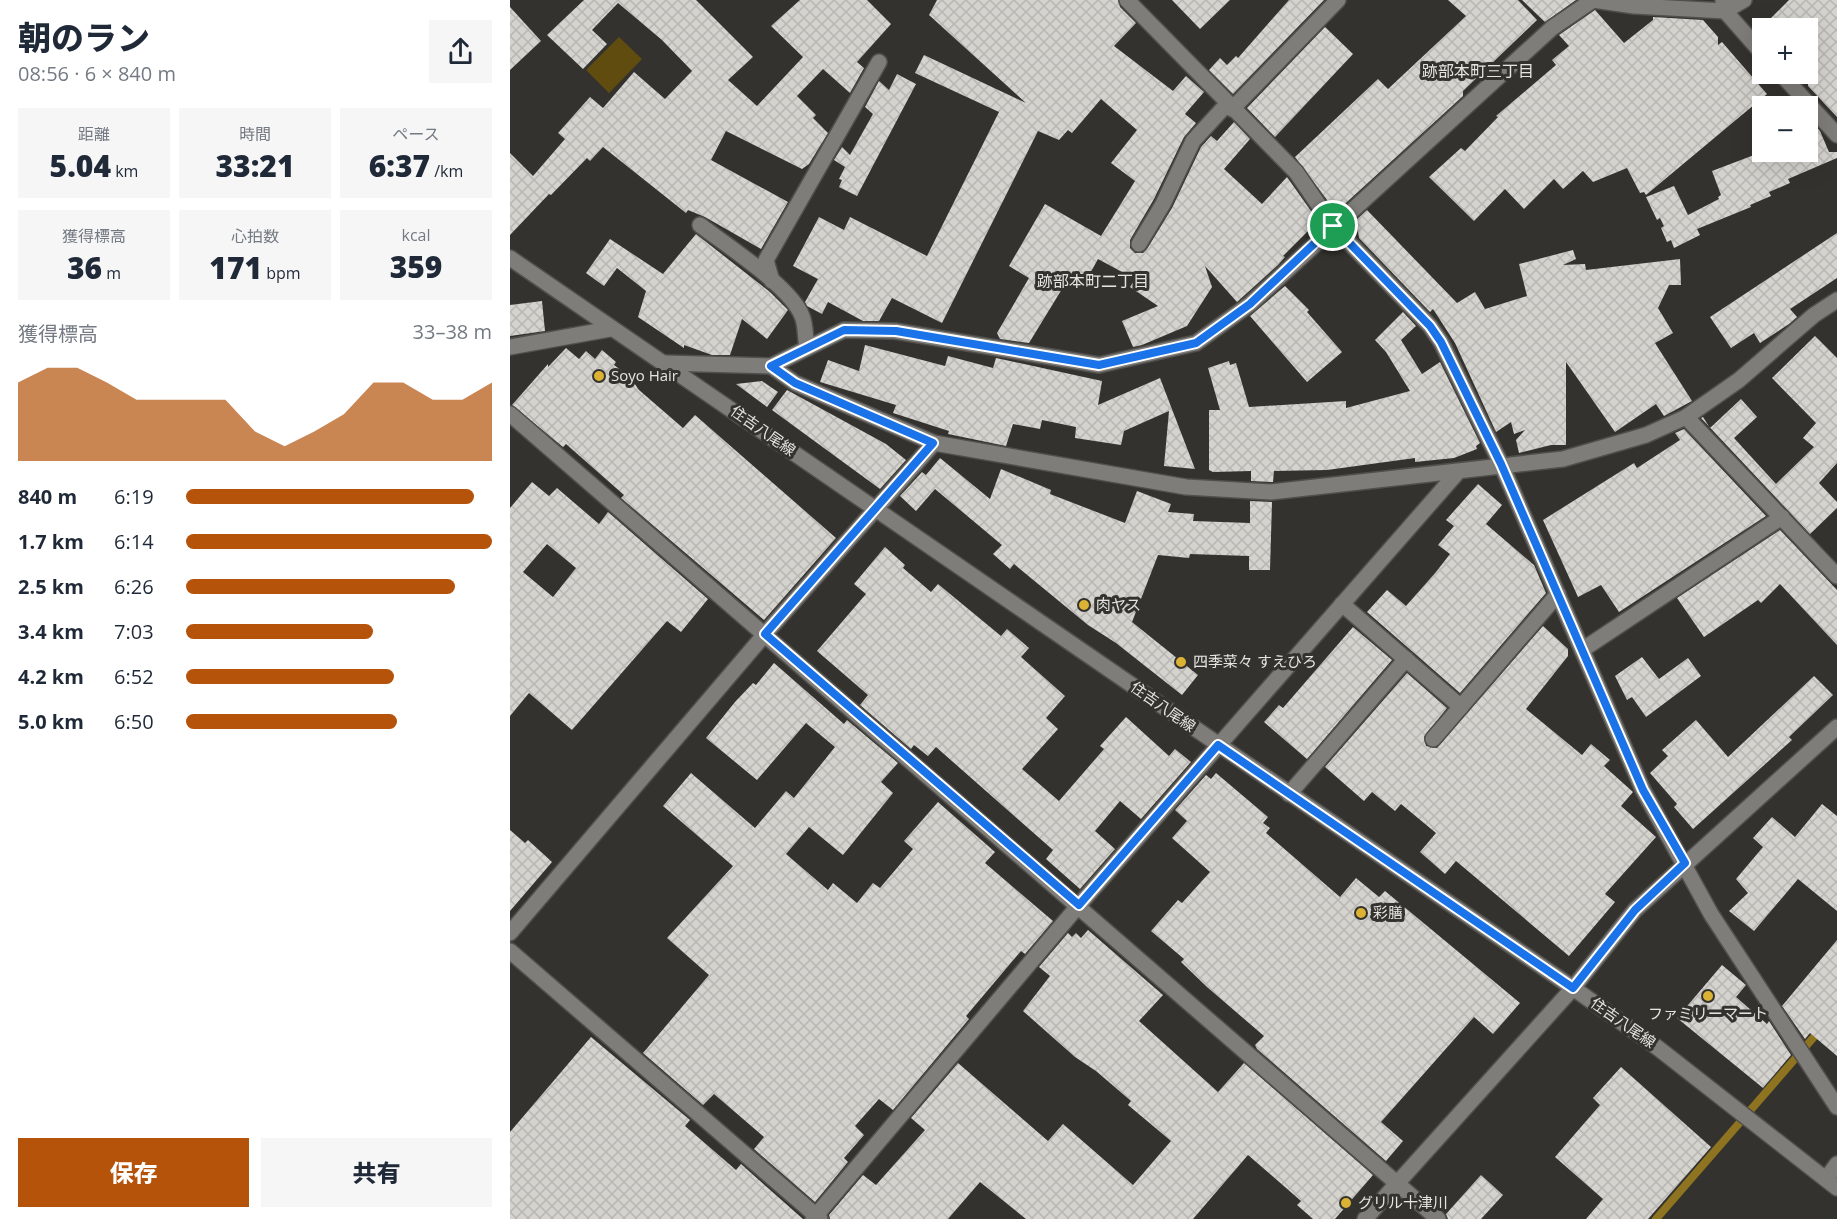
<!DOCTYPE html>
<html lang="ja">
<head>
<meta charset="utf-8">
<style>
	:root { --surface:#fff; --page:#f6f6f7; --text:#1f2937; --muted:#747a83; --accent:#b45309 }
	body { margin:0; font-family:"Open Sans","Noto Sans JP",sans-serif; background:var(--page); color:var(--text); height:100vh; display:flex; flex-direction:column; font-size:22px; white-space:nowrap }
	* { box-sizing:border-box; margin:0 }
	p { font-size:20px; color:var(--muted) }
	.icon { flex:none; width:33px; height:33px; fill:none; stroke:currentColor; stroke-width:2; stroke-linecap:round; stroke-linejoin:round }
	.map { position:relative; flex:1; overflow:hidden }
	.drawer { display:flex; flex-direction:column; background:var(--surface); width:510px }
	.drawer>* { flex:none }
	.controls { position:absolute; left:1242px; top:18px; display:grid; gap:12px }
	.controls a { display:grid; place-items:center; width:66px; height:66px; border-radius:0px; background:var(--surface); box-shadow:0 6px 24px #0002; font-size:30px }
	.pin { position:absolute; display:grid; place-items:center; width:51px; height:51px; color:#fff; margin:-26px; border:3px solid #fff; border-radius:50%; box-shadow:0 2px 6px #0007 }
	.round { display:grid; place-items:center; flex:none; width:63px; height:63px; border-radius:0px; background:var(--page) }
	.overview { display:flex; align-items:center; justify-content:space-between; height:102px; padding:0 18px }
	h1 { font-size:33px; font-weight:800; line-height:45px }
	.figures { display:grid; grid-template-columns:repeat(3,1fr); gap:9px; height:102px; padding:6px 18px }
	.figures div { display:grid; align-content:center; border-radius:0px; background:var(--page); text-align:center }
	.figures b { font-size:30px; font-weight:800 }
	.figures small { font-size:16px; font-weight:400 }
	.figures p { font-size:16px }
	.chart { height:168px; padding:12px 18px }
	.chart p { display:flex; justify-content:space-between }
	.chart svg { width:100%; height:108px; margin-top:6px; fill:var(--accent); opacity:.7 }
	.button { display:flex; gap:12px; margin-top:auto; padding:12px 18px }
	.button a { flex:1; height:69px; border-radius:0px; background:var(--accent); color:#fff; font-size:24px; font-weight:800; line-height:69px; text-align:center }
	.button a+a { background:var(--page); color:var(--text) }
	ul { padding:0 18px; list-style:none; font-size:20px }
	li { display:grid; grid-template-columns:96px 72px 1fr; align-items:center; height:45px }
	li i { height:15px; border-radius:8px; background:var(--accent) }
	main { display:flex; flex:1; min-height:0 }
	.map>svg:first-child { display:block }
</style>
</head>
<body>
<main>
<section class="drawer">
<div class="overview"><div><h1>朝のラン</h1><p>08:56 · 6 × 840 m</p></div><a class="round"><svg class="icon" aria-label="share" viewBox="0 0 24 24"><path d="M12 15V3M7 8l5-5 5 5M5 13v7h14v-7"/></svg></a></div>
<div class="figures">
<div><p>距離</p><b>5.04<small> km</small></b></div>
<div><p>時間</p><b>33:21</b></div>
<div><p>ペース</p><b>6:37<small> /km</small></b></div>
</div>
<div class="figures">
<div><p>獲得標高</p><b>36<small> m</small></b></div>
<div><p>心拍数</p><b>171<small> bpm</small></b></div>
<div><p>kcal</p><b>359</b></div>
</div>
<div class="chart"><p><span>獲得標高</span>33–38 m</p>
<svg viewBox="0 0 160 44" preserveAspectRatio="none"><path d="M0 44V12L10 6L20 6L30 12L40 19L50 19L60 19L70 19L80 32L90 38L100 32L110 25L120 12L130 12L140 19L150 19L160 12V44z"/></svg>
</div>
<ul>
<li><b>840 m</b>6:19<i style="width:94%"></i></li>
<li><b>1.7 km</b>6:14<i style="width:100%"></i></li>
<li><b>2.5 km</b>6:26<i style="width:88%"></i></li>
<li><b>3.4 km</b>7:03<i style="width:61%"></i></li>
<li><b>4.2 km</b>6:52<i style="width:68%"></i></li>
<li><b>5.0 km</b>6:50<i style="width:69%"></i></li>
</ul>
<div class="button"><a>保存</a><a>共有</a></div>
</section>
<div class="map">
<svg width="1327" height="1219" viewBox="0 0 1327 1219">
	<defs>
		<pattern id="building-cross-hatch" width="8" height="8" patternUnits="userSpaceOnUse" patternTransform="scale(1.5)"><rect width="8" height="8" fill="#d5d3ce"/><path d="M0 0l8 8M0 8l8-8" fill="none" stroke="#b8b6b2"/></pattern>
	</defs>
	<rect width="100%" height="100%" fill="#34322e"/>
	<!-- green -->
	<polygon fill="#5f4c0e" points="109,37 132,59 99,93 76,70"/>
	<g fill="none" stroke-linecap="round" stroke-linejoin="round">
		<!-- stream -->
		<polyline stroke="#8e7320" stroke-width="8" points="1146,1219 1310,1030"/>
	</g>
	<!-- building -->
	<g fill="url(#building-cross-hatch)" fill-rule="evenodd">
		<polygon points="74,0 186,0 243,57 218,80 247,106 293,57 261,26 290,0 357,0 381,24 347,62 354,68 340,93 313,69 287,96 306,115 303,118 318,133 299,164 292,169 216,131 201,160 278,202 251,249 195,217 178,210 176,213 93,147 80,161 77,158 41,195 39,194 0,235 0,153 23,176 55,139 48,133 80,97 93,108 124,72 155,99 182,71 152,40 108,3 82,30 97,44 73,69 37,35"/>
		<polygon points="427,0 608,0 610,7 626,23 604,46 663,91 676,76 694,92 675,114 686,123 674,137 644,199 620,240 620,248 625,253 633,253 637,249 662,208 691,147 701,136 707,141 724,122 740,139 714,169 752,204 777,177 808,221 773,256 775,257 768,265 727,302 695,266 702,287 677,326 632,345 623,347 612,321 648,306 620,287 625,279 588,259 577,279 563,271 519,343 490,339 487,333 519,278 499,266 535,204 591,236 625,181 601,163 627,130 591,99 562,133 558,130 549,140 528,131 432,323 382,298 369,321 353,321 318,302 312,314 297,306 295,302 308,279 283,266 309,217 334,230 340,217 417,256 489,112 405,73 414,55 516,103 419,15"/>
		<polygon points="662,0 720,0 690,29"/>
		<polygon points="779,0 814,0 723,94 699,70 710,58 717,65 726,56 728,58"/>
		<polygon points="938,0 1008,0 1027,20 953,91 953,96 826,212 785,157 868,79 878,89 956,16"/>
		<polygon points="1012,0 1066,0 1035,22"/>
		<polygon points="1279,0 1327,0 1327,117 1298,86 1298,28 1251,28"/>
		<polygon points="0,7 31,41 0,70"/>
		<polygon points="1085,10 1114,43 1143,20 1143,17 1193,20 1208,37 1208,45 1212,42 1257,94 1136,195 1134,192 1130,193 1117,168 1083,182 1073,171 1053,189 1044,179 1014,209 995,189 964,221 919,177 951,148 955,151 988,117 986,116 1046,65 1042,60 1059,46 1049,35"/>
		<polygon points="815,27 843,54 765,137 737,108"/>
		<polygon points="387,74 406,84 347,196 329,187 332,180 329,179 335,167 324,160 332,147 340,155 363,114 355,107 369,81 379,90"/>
		<polygon points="1298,117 1310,131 1319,152 1327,152 1327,158 1278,179 1280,183 1259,192 1261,196 1240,205 1241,207 1187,229 1190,235 1164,248 1161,240 1157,242 1151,228 1154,226 1150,218 1147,220 1136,197 1164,186 1178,215 1209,199 1208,197 1211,195 1202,171 1252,152 1298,152"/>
		<polygon points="857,210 947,303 965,292 975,309 1017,296 1009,264 1063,250 1066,259 1053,265 1075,264 1076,270 1170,259 1171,285 1159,285 1148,308 1163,333 1145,343 1182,401 1154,416 1146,404 1105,432 1056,362 1056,445 1041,445 1009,453 1006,440 1015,430 1004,434 1001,422 986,432 945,343 923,309 920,312 849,238 846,220"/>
		<polygon points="1327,233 1327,278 1280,309 1287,317 1279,324 1250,343 1244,333 1221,348 1200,317"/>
		<polygon points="186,234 260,292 278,310 257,339 232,319 220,355 202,355 174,345 174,348 128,317 136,291 107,268 94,286 76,273 100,239 153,274"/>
		<polygon points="775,286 799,310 797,312 832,352 797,382 740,316"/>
		<polygon points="32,301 35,331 0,336 0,305"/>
		<polygon points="893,312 906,326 891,340 912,374 930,362 970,443 966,446 967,449 944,458 905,462 905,458 817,470 764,471 763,482 761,482 741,481 741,471 703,472 699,470 699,410 710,410 698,368 719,361 720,365 726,363 739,407 836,401 836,408 900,391 876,352 865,340"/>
		<polygon points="1305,336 1327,358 1327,463 1309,483 1327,502 1327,508 1300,534 1191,418 1193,417 1200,428 1231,399 1247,417 1224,438 1266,484 1304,447 1293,438 1306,423 1262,378"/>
		<polygon points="355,345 435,366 438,356 483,368 486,358 592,381 588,405 650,378 685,469 654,466 659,411 614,431 611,445 565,438 566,427 532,420 530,429 503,424 496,446 438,434 439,431 383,413 386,405 310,382 318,360 349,371"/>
		<polygon points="56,348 69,359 76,351 85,359 92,350 106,362 104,365 120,377 129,390 173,428 185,415 326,538 254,620 111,498 114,495 56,444 53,447 2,405 38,364 38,367"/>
		<polygon points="252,381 268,392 257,407 226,384"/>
		<polygon points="277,390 376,444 396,460 370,489 262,410"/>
		<polygon points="1174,429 1256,516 1109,612 1091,585 1068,597 1033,520 1124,463 1127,468 1170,440 1165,433"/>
		<polygon points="430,458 480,499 491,469 541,490 540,494 615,523 627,491 661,504 658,512 684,514 683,521 740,523 740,501 762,502 760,570 739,570 739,556 680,554 679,558 648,555 622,622 688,675 672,695 606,643 578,625 504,564 500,569 483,554 492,545 425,489 406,511 390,496 412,472 416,475"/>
		<path d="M22,482L39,496L47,488L89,524L98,512L198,599L171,632L157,621L62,730L19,693L0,716V508ZM37,544L66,568L43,597L13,572Z"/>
		<polygon points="968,484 992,505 976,524 1024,565 1036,593 950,693 857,612 877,590 896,606 926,572 940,554 928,545 944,526 936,520"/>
		<polygon points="1270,530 1327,590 1327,645 1270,584 1251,603 1248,600 1194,637 1167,598"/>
		<polygon points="375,547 395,565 393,568 421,592 428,584 491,636 497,629 519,648 511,657 555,696 536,718 548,729 512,769 549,801 594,749 590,746 616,717 659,756 665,749 681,762 631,819 610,801 585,831 605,849 570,889 536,859 543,850 426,747 418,756 404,745 401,749 350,705 358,695 307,651 356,594 344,584"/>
		<polygon points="1033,626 1058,649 1058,656 1016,709 1072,755 1081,744 1100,760 1094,766 1123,792 1111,806 1146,837 1095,894 1105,902 1059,956 946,861 935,874 910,852 926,833 891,804 885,811 862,792 854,801 815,767 897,673 937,708 914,737 916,746 927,748"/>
		<polygon points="843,627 882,660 797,759 754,722 769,705 773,708"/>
		<polygon points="1132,657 1149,679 1178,658 1191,676 1136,717 1122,697 1117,700 1105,676"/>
		<polygon points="264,663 334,724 337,720 388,763 371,782 383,793 333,855 299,827 276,854 318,890 323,883 347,903 363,883 370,888 403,849 394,841 428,802 485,852 475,863 543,921 515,954 511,951 456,1016 459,1019 383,1110 369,1099 345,1126 354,1135 334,1158 338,1162 305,1202 244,1149 254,1137 204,1094 193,1105 133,1053 199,975 157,938 223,866 153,806 181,773 245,828 276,791 284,798 325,747 296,723 247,780 196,738 225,702 243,683 246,685"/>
		<polygon points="1304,676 1323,695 1279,737 1282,740 1183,829 1164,807 1167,804 1140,773 1158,756 1152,750 1186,720 1218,757"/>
		<polygon points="706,773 758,817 753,823 760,828 756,833 830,897 846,878 869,897 875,891 1010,1003 983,1034 964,1017 871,1122 893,1141 876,1161 747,1049 745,1045 754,1036 697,987 671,962 674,959 641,931 668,900 672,903 700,872 662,838 677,821 665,810 696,775 701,779"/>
		<polygon points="1312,804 1327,816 1327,911 1288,879 1244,931 1219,911 1238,893 1226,879 1253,847 1243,838 1262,817 1285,837"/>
		<polygon points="0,830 15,843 18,840 42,862 0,911"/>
		<polygon points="578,930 653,995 629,1021 708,1092 734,1063 863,1175 825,1219 803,1219 787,1205 791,1201 738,1155 683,1219 516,1219 470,1182 438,1219 320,1219 319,1215 353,1175 366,1185 415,1130 401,1118 448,1063 538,1141 553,1124 623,1185 661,1141 618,1105 621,1101 586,1071 565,1057 513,1011 540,976 529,967 558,933 562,937 566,933 571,938"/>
		<polygon points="1327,940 1327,1056 1300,1033 1295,1039 1272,1006"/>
		<polygon points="1212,965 1236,985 1226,997 1257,1024 1259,1021 1281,1055 1253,1088 1167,1018"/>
		<polygon points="81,1037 180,1120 175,1126 226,1170 231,1164 293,1219 0,1219 0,1132"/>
		<polygon points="1111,1067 1201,1147 1138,1219 1076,1219 1093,1199 1045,1157 1090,1105 1083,1098"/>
		<polygon points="971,1175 993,1195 971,1219 938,1219 936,1214"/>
	</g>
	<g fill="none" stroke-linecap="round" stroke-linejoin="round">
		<!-- minor casing -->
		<g stroke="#504f4c" stroke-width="18">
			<g id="minor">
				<polyline points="617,0 786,172 823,226 920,326 931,342 991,464 1133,790 1201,914 1327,1107"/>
				<polyline points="1213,1 1215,11 1252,53"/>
				<polyline points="1271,74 1327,135"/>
				<polyline points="722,109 828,0"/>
				<path d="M190,225C216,245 281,287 292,316C296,325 295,338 297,348"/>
				<polyline points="629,244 653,204 683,141 717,104"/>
				<polyline points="262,281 256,260 369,62"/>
				<polyline points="0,347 100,329"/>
				<polyline points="155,363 261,366 334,330 385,331 589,365 686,343 740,304 1042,28 1083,0 1124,6 1215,11 1234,0"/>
				<polyline points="261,366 285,383 424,443 676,487 761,492 1053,459 1136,435 1176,417 1229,380 1304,315 1327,300"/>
				<polyline points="0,414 928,1219"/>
				<polyline points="1176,417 1327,576"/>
				<polyline points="832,604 951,707"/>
				<polyline points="1072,650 1272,517"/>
				<polyline points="923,739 1048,594"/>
				<polyline points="779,794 896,659"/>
				<polyline points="0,933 255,634 424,443"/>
				<polyline points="0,951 310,1219"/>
				<polyline points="1316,1179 1327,1164"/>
				<polyline points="303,1219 569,905 947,473"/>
			</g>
		</g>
		<!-- tertiary casing -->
		<g stroke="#504f4c" stroke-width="18">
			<polyline id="tertiary" points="855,1219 1063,988 1125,910 1327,727"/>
		</g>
		<!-- secondary casing -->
		<g stroke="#504f4c" stroke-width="18">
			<polyline id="secondary" points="0,258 1063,988 1148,1048 1327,1188"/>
		</g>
		<!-- minor -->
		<use href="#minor" stroke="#7f7d79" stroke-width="15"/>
		<!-- tertiary -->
		<use href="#tertiary" stroke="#7f7d79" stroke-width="15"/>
		<!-- secondary -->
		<use href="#secondary" stroke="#7f7d79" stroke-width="15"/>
	</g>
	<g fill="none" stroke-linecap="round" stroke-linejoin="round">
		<!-- route casing -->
		<g stroke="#fff" stroke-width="12">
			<polygon id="route" points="823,226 920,326 931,342 991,464 1133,790 1175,863 1125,910 1063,988 708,745 569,905 255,634 423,443 285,383 261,366 334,330 386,331 589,365 686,343 740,304"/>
		</g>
		<!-- route -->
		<use href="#route" stroke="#1a73e8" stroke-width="8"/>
	</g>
	<!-- markers -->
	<g fill="#dbb233" stroke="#34322e" stroke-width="2">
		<circle cx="89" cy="376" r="6"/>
		<circle cx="574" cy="605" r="6"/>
		<circle cx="671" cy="662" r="6"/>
		<circle cx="851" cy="913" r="6"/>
		<circle cx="1198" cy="996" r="6"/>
		<circle cx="836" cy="1203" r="6"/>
	</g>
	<g text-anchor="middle" stroke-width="6" stroke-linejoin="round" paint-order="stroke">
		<!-- poi labels -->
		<g font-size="15" fill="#e5e4e1" stroke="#34322e" text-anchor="start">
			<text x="101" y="381">Soyo Hair</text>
			<text x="586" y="610">肉ヤス</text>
			<text x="683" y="667">四季菜々 すえひろ</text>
			<text x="863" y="918">彩膳</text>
			<text x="1198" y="1019" text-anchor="middle">ファミリーマート</text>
			<text x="848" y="1208">グリル十津川</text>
		</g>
		<!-- street labels -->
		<g font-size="15" fill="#e5e4e1" stroke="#34322e">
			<text transform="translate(253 431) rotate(35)" y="5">住吉八尾線</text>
			<text transform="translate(653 707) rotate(35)" y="5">住吉八尾線</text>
			<text transform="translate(1113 1023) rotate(35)" y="5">住吉八尾線</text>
		</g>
		<!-- neighbourhood labels -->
		<g font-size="16" fill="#e5e4e1" stroke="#34322e">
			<text x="968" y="77">跡部本町三丁目</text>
			<text x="583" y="287">跡部本町二丁目</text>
		</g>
	</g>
</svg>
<div class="controls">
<a>+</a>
<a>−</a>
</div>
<div class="pin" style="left:823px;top:226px;background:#1e9e55"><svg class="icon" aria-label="arrive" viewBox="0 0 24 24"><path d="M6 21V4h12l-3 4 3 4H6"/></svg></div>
</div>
</main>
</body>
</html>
